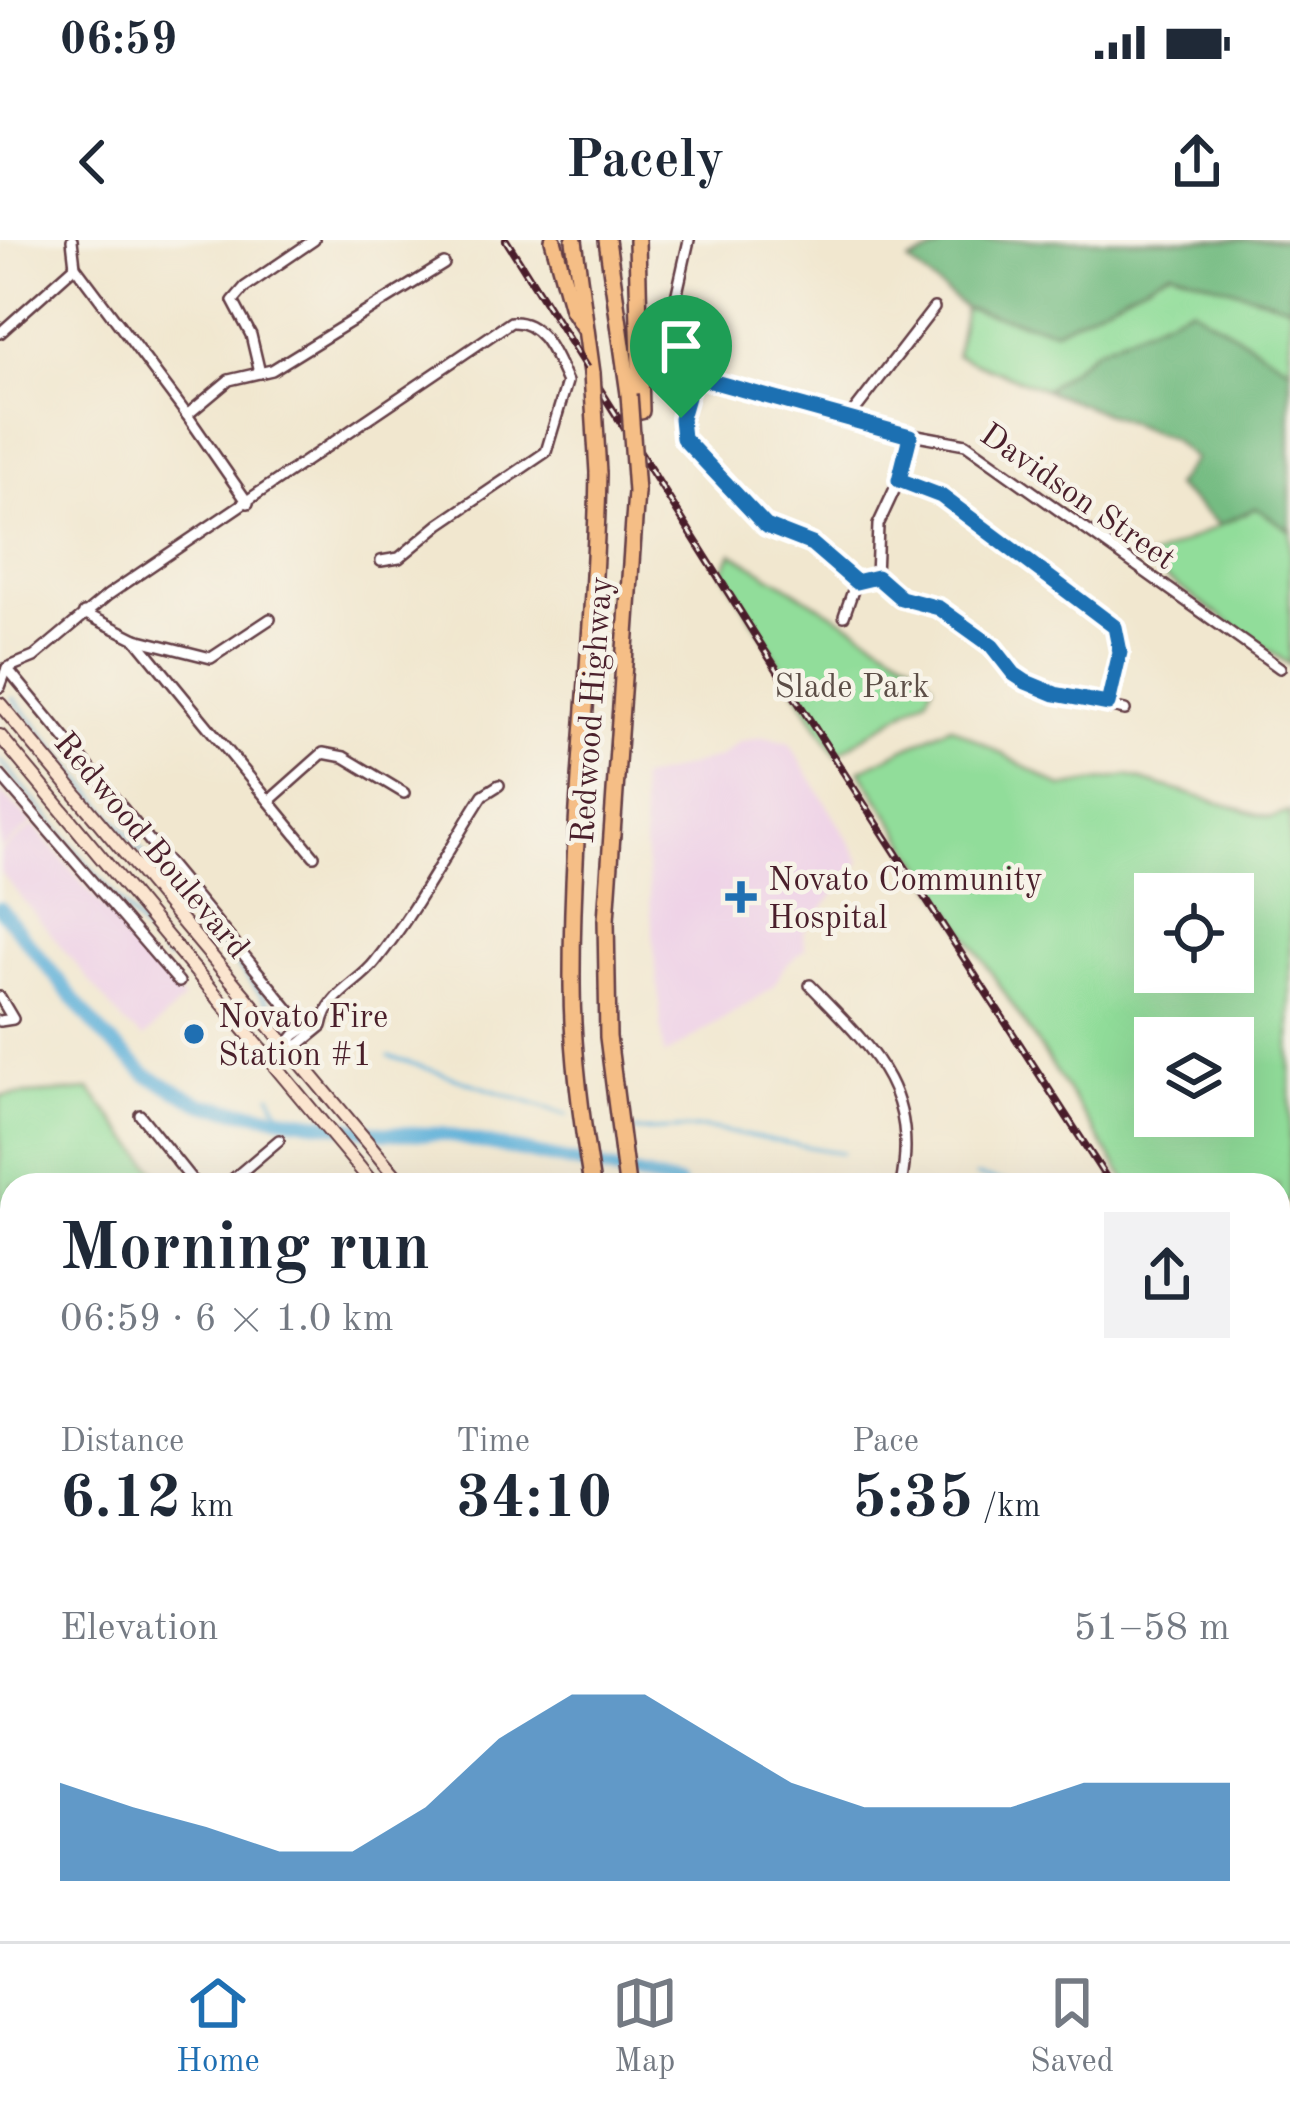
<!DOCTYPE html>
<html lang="en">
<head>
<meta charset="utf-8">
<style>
	:root { --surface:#fff; --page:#f2f2f3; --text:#1f2937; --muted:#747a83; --line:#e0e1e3; --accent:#1f6fb2 }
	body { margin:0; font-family:"Old Standard TT",serif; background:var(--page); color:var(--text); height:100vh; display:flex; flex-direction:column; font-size:45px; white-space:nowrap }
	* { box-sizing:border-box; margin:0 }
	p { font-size:39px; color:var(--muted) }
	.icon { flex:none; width:66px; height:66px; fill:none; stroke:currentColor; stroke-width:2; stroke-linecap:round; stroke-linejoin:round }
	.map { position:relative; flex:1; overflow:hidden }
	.panel { position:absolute; left:0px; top:933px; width:1290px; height:768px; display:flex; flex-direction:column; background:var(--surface); border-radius:36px 36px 0 0; box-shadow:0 12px 48px #0002 }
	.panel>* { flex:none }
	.tools { position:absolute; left:1134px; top:633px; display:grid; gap:24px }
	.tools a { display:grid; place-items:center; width:120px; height:120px; border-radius:0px; background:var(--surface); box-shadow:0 12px 48px #0002; font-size:60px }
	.pin { position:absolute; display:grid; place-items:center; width:102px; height:102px; color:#fff; margin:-123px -51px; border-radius:50% 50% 50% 0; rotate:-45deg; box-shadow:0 0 12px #0007 }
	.pin .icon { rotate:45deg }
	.round { display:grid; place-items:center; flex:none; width:126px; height:126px; border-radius:0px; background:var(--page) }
	.head { display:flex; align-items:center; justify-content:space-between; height:204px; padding:0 60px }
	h1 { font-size:66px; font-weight:700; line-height:90px }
	.figures { display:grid; grid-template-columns:repeat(3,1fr); gap:18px; height:204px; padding:12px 60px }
	.figures div { display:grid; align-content:center }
	.figures b { font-size:60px; font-weight:700 }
	.figures small { font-size:33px; font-weight:400 }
	.figures p { font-size:33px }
	.chart { height:336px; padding:24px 60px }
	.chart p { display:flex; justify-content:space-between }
	.chart svg { width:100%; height:216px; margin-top:12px; fill:var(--accent); opacity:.7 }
	.status { display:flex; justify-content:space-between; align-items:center; height:84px; padding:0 60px; background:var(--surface); direction:ltr }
	.status svg { height:33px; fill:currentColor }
	header { display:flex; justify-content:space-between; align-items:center; height:156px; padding:0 60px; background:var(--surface); font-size:54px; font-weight:700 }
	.tabs { display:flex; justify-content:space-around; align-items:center; height:168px; border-top:3px solid var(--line); background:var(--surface); font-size:33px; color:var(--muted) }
	.tabs a { display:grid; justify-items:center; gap:6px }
	.tabs .active { color:var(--accent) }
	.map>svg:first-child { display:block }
</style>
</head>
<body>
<div class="status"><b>06:59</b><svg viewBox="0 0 49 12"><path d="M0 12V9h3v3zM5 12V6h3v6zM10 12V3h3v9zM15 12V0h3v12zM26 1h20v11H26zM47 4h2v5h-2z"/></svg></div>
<header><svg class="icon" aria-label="back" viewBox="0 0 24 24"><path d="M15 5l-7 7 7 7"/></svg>Pacely<svg class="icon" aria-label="share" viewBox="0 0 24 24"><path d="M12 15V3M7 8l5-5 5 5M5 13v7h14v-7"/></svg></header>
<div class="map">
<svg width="1290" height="1701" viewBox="0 0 1290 1701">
	<rect width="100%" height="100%" fill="#f7f3e8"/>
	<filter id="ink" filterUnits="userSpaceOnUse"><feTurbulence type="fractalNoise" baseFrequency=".00833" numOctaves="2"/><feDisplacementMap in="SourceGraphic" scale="24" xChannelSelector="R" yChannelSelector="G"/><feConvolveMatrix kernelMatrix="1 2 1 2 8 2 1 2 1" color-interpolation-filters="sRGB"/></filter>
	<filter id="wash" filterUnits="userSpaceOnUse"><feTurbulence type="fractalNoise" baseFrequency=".004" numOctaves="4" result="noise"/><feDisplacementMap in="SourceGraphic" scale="48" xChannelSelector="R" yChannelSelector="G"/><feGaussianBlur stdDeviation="2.7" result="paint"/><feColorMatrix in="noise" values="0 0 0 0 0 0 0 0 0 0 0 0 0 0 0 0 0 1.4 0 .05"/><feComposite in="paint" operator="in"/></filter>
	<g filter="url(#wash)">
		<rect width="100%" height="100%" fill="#f1e7cf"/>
		<!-- built -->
		<g fill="#eed0e7">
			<polygon points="763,497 789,502 861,621 804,692 805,709 783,728 774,747 664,816 639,540 720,517 739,502"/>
			<polygon points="0,552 33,583 0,610"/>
			<polygon points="34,586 127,695 118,704 128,696 183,760 144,798 125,784 0,632 0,612"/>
			<polygon points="1290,1385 1290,1701 1179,1701 1175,1689 1278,1689 1278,1397"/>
		</g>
		<!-- green -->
		<g fill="#91dd9a" stroke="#6e7e62" stroke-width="3" fill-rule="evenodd">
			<polygon points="1171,30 1290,66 1290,128 1191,67 1095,110 1045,150 956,115 965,68 1056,90"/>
			<polygon points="1256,268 1290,290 1290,425 1143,322"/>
			<polygon points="732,313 920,426 933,443 927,457 836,515 723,331"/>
			<path d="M951,486L1062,547L1128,536L1271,578L1290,572V961L1278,964V945H1129L860,530ZM1155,654H1233V732H1155ZM1155,798H1233V876H1155Z"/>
			<polygon points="90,850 167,945 12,945 12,997 0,987 0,856"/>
			<polygon points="280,1689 523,1689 530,1701 286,1701"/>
		</g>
		<!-- forest -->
		<g fill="#74bc82" stroke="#5f6e56" stroke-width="3">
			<polygon points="945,0 1290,0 1290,66 1171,30 1055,90 965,68 909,22 939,9"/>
			<polygon points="1191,67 1290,128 1290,290 1256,268 1219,285 1174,246 1194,219 1171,199 1045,150 1095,110"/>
		</g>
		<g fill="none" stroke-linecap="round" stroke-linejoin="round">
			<!-- stream -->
			<g stroke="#5db0d9" stroke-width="3">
				<polyline points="13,458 288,786"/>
				<polyline points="0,520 168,720"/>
				<polyline points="389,816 567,875"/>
				<polyline points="271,854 282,878"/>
				<polyline points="635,891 705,888 842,913"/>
				<polyline points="976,936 1021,945"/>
				<polyline points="0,967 12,977"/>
			</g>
			<!-- river -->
			<g stroke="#5db0d9" stroke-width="14">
				<polyline points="0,668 103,795 148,836 204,865 386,893 442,894 679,945"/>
				<polyline points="1278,1012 1290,1008"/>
			</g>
		</g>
	</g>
	<g filter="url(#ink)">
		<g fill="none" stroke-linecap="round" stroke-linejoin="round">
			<!-- street casing -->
			<g stroke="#633d44" stroke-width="14">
				<g id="street">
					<polyline points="72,0 75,26 187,175 248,263"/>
					<polyline points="689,0 668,93 671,111 693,136 846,182 966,204 1280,428"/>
					<polyline points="0,93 75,26"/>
					<polyline points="260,133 251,95 233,61 245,47 314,0"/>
					<path d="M693,136C686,159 674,182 687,204L766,286L813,304L856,342L876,337"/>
					<polyline points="187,175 229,140 272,130 444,24"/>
					<polyline points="846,182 934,68"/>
					<polyline points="910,196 899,240 878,285 876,337 901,358 939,368 992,406 1014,435 1026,441 1055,455 1125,470"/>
					<polyline points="899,240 941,256 1115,387 1120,412 1108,463"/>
					<polyline points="84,373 136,399 314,616"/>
					<polyline points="844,376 856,342"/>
					<polyline points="136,399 211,418 270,379"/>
					<polyline points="7,428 305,789"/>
					<path d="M0,447L7,428L34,417L108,355L511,82C543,80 555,117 567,142L546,212L440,284L399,318L381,321"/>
					<polyline points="0,535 179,742"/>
					<polyline points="269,561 323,513 344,517 404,553"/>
					<path d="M810,745C871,808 920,850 901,945"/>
					<polyline points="0,757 13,779 0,781"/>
					<polyline points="287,805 295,795 324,776"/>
					<path d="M268,814L300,804L322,786C328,753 357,745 375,722C416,671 448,609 483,555L499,545"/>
					<polyline points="140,875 196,945"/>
					<polyline points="226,945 279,900"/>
					<polyline points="12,1160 12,1186"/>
					<polyline points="0,1239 12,1233"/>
					<polyline points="126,1689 131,1701"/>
					<polyline points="232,1689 237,1701"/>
				</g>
			</g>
			<!-- secondary casing -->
			<g stroke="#633d44" stroke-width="16">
				<g id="secondary">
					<polyline points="0,464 403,945"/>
					<polyline points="0,496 374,945"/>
					<polyline points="1278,1319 1290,1326"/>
					<polyline points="1278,1357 1290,1342"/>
					<polyline points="1278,1380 1290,1364"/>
					<polyline points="0,1528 12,1562"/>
					<polyline points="0,1566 12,1599"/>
					<polyline points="51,1689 57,1701"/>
					<polyline points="65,1689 70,1701"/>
					<polyline points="547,1689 551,1701"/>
					<polyline points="562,1689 567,1701"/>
					<polyline points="1145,1689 1149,1701"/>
					<polyline points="1164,1689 1168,1701"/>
					<polyline points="634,1701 649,1689"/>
					<polyline points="659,1701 674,1689"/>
				</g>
			</g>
			<!-- highway casing -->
			<g stroke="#633d44" stroke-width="20">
				<g id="highway">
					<polyline points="553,0 572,69 583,86"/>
					<polyline points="574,0 592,133"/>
					<polyline points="607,0 629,154"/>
					<polyline points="637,0 641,171"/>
					<path d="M592,945C581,879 572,812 572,745C571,574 595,403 598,233"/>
					<polyline points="627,945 608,797 606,680 636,252"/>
					<polyline points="788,1689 835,1701"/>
					<polyline points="994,1689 1004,1701"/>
					<polyline points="1028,1689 1038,1701"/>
					<polyline points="1075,1689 1084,1701"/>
				</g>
			</g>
			<!-- street -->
			<use href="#street" stroke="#fff" stroke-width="9"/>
			<!-- secondary -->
			<use href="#secondary" stroke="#fbe5cf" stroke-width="12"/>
			<!-- highway -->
			<use href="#highway" stroke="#f5be86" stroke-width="15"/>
			<!-- rail casing -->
			<g stroke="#4a1f2b" stroke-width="8">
				<g id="rail">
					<polyline points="506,0 765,411 1111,945"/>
					<polyline points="1278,1197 1290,1216"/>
				</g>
			</g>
			<!-- rail -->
			<use href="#rail" stroke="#f7f3e8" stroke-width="3" stroke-dasharray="9" stroke-linecap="butt"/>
			<!-- highway-bridge casing -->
			<g stroke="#633d44" stroke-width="20" stroke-linecap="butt">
				<g id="highway-bridge">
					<polyline points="592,133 598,233"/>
					<polyline points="629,154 636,252"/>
				</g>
			</g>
			<!-- highway-bridge -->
			<use href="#highway-bridge" stroke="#f5be86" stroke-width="15"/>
		</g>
	</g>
	<g fill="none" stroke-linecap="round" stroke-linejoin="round" filter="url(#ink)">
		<!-- route casing -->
		<g stroke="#fff" stroke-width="24">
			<polygon id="route" points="693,136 910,196 899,240 941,256 1115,387 1120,412 1108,464 1055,454 1026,442 1014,434 992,406 939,368 901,358 877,337 856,342 812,304 766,286 683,198 681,178"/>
		</g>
		<!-- route -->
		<use href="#route" stroke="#1f6fb2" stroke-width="15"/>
	</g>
	<!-- markers -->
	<g fill="#1f6fb2" stroke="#f7f3e8" stroke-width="4.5">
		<path d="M735 639h12v12h12v12h-12v12h-12v-12h-12v-12h12z"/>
		<circle cx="194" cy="794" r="12"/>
	</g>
	<g text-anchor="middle" stroke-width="9" stroke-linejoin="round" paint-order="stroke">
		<!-- street labels -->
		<g font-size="33" fill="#4a1f2b" stroke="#f7f3e8">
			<text transform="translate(1079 255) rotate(35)" y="12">Davidson Street</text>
			<text transform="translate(590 470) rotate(-86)" y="12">Redwood Highway</text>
			<text transform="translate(153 604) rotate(50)" y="12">Redwood Boulevard</text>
		</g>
		<!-- park labels -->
		<g font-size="33" fill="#5c4e47" stroke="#f7f3e8">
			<text x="852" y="457">Slade Park</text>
		</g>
		<!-- poi labels -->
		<g font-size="33" fill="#4a1f2b" stroke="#f7f3e8" text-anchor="start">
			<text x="768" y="650">Novato Community<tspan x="768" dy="38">Hospital</tspan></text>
			<text x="218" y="787">Novato Fire<tspan x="218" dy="38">Station #1</tspan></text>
		</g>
	</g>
</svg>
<div class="tools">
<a><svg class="icon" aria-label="locate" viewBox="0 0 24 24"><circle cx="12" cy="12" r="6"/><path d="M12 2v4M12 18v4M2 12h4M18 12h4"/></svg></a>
<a><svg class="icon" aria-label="layers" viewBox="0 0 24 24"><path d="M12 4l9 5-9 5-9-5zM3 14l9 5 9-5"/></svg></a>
</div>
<div class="pin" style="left:681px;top:178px;background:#1e9e55"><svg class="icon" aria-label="arrive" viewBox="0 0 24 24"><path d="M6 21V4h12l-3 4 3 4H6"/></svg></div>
<section class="panel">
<div class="head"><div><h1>Morning run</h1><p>06:59 · 6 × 1.0 km</p></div><a class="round"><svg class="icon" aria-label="share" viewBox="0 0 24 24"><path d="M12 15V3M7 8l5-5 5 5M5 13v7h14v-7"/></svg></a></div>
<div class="figures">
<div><p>Distance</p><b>6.12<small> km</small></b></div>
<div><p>Time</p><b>34:10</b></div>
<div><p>Pace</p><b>5:35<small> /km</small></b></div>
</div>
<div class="chart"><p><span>Elevation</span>51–58 m</p>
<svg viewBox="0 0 160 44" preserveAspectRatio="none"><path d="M0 44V24L10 29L20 33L30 38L40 38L50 29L60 15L70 6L80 6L90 15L100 24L110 29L120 29L130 29L140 24L150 24L160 24V44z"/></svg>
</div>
</section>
</div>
<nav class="tabs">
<a class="active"><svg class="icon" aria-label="home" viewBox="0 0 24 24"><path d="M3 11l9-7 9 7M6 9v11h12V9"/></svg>Home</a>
<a><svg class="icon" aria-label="map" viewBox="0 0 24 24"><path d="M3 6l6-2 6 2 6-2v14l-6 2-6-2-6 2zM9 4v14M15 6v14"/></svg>Map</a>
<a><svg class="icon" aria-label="saved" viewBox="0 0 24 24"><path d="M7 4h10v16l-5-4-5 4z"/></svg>Saved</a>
</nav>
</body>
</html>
